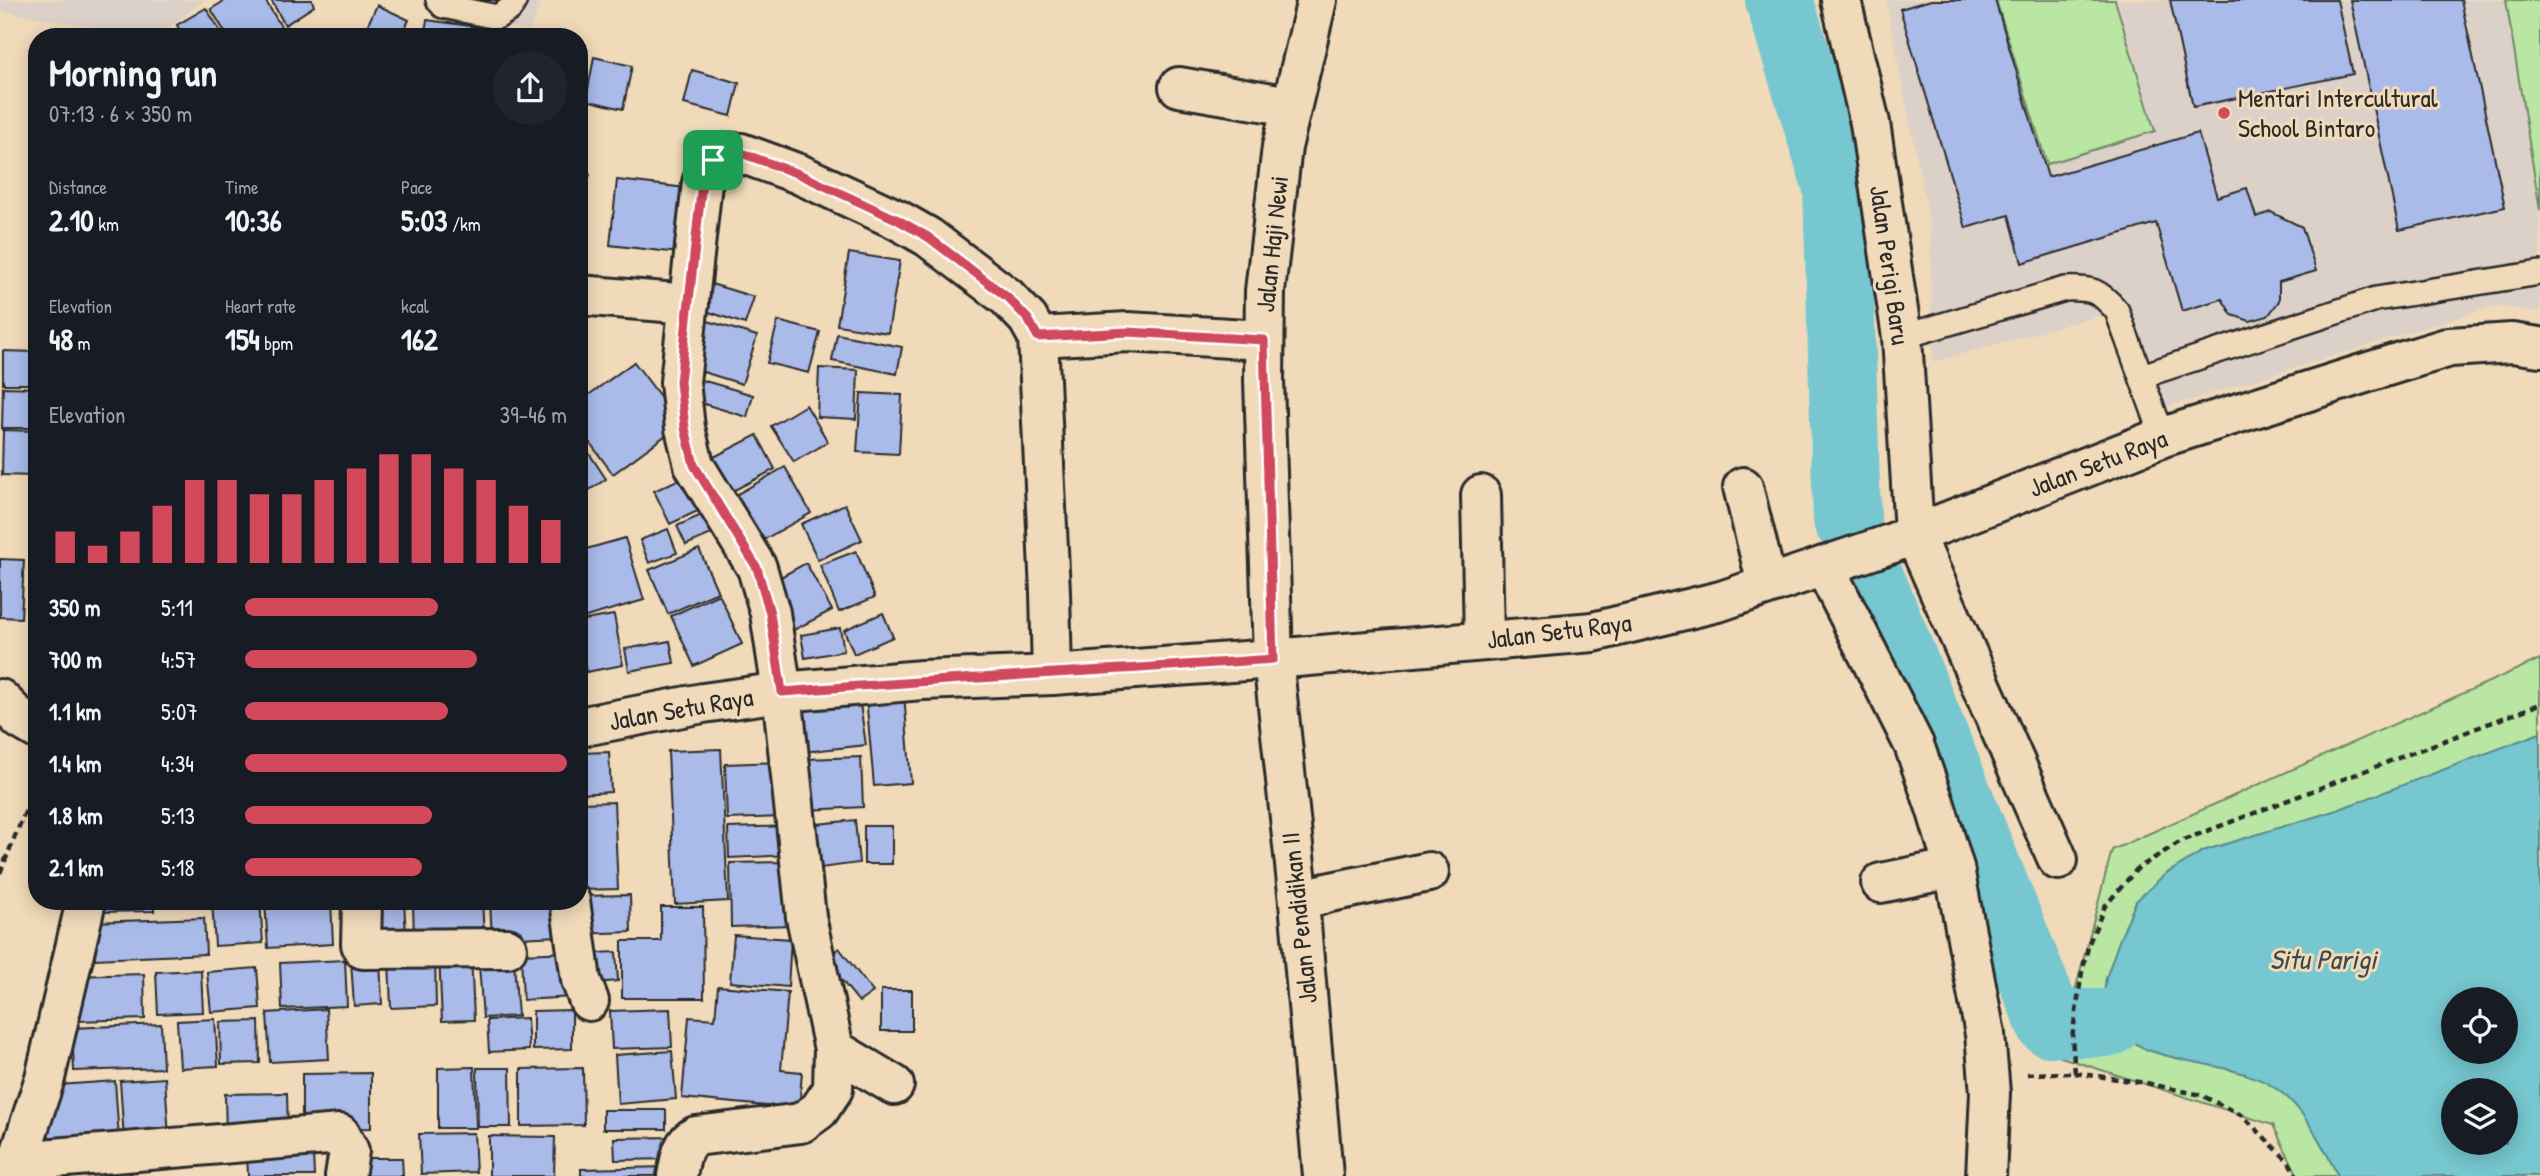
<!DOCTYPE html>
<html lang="en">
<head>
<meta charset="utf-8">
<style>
	:root { --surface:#171b24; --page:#20242c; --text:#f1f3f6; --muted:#9ea1a6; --accent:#d1495b }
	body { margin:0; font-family:"Patrick Hand",sans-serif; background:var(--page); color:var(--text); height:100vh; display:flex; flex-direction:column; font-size:26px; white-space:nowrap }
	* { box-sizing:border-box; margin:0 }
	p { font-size:23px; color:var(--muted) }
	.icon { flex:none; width:38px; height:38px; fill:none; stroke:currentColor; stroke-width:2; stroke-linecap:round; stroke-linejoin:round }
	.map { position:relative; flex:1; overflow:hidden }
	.side { position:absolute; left:28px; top:28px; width:560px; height:882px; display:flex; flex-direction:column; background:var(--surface); border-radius:28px; box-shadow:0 4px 18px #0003 }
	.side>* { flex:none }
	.controls { position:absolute; left:2441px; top:987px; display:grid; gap:14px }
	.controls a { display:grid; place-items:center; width:77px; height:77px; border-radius:50%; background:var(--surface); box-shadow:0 4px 18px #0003; font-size:35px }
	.pin { position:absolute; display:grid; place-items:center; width:60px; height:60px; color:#fff; margin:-30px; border-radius:14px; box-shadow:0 4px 10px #0006 }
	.round { display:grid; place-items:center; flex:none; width:74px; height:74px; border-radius:37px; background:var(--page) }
	.summary { display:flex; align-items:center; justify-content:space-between; height:119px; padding:0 21px }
	h1 { font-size:38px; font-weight:700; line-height:52px }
	.figures { display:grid; grid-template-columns:repeat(3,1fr); gap:10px; height:119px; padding:7px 21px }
	.figures div { display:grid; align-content:center }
	.figures b { font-size:30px; font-weight:700 }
	.figures small { font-size:19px; font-weight:400 }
	.figures p { font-size:19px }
	.chart { height:196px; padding:14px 21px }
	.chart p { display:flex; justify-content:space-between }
	.chart svg { width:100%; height:126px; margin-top:7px; stroke:var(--accent); stroke-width:6 }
	ul { padding:0 21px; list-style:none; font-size:23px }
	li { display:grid; grid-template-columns:112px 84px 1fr; align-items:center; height:52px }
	li i { height:18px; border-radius:9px; background:var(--accent) }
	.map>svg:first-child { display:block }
</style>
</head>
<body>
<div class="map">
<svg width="2540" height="1176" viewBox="0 0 2540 1176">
	<rect width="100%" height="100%" fill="#f0dab9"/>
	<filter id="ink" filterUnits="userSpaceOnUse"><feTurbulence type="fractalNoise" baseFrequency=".0143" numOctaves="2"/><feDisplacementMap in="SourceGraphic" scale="14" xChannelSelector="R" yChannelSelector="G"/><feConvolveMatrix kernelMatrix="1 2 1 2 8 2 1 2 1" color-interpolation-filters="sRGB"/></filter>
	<g filter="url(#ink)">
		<!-- built -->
		<g fill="#dbd1c8">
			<polygon points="0,0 205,0 162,33 99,28 0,11"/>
			<polygon points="439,0 542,0 529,31 435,11"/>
			<polygon points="1886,0 2540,0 2540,312 2494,306 2155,411 2118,310 1933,362 1930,226"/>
		</g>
		<!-- green -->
		<g fill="#b9e6a3" stroke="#728867" stroke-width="2" fill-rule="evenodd">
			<polygon points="1996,0 2115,0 2155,131 2047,164"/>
			<polygon points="2506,0 2540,0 2540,210"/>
			<path d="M2540,659V1176H2298L2273,1125L2058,1056L2112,850ZM2454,999H2506V1052H2454ZM2454,1090H2506V1143H2454Z"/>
		</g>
		<!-- water -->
		<path fill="#76c7cf" stroke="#58898d" stroke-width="2" fill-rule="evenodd" d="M2540,733V1176H2338C2327,1153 2307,1116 2289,1099C2253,1064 2193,1067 2148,1050C2134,1045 2121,1032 2108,1023L2103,1001L2106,978L2119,941L2136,901L2164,875L2203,851L2337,810ZM2454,999H2506V1052H2454ZM2454,1090H2506V1143H2454Z"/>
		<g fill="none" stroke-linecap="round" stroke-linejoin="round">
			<!-- river -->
			<g stroke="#76c7cf" stroke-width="68">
				<polyline points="1779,0 1837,187 1847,520"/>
				<polyline points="1872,582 2050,1023 2108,1023"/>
			</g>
		</g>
		<!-- building -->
		<g fill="#aabbea" stroke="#2b2b2b" stroke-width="2">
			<polygon points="226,0 265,0 285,33 280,37 228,37 211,9"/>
			<polygon points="271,0 312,0 314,6 285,25"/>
			<polygon points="480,0 501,0 497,8"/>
			<polygon points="1995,0 2048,177 2198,133 2217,197 2247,188 2256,217 2271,212 2302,227 2316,271 2279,282 2279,301 2268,316 2250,321 2232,315 2222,299 2182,311 2156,223 2022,263 2009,215 1966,228 1900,9 1931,0"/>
			<polygon points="2170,0 2337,0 2353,74 2193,107"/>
			<polygon points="2350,0 2461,0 2505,207 2399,230"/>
			<polygon points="377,5 409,20 401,37 362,37"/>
			<polygon points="206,8 224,37 183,37 177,25"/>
			<polygon points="427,20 485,28 483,37 424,37"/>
			<polygon points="594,57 632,66 623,109 586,100"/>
			<polygon points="692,70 739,83 731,116 684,104"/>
			<polygon points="579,169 590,175 579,194"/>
			<polygon points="617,180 695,189 687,254 610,245"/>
			<polygon points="849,253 900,261 888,333 837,325"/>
			<polygon points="708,283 754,297 745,324 700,309"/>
			<polygon points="698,318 757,336 742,384 684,366"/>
			<polygon points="778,321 820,332 809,373 767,363"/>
			<polygon points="837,334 902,347 897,374 832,361"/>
			<polygon points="3,351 37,352 37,384 3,384"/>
			<polygon points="634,362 681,424 613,474 579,428 579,402"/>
			<polygon points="819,368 858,370 856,419 817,417"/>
			<polygon points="698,379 753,395 747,417 691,400"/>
			<polygon points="3,387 37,388 37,428 2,428"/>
			<polygon points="861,393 902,395 899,454 857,452"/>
			<polygon points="806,405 828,442 794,462 771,426"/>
			<polygon points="3,430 35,431 34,476 2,475"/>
			<polygon points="757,435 775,469 723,496 704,462"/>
			<polygon points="579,438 606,479 579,497"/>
			<polygon points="785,467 811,513 747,549 722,503"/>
			<polygon points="690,474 706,507 670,524 654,491"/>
			<polygon points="845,504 862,540 818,560 801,524"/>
			<polygon points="708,512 716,532 686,545 677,526"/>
			<polygon points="668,529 677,553 649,563 640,540"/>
			<polygon points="625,538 644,600 579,619 579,551"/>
			<polygon points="699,549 718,592 668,614 649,570"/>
			<polygon points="856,551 875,597 839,612 820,565"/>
			<polygon points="0,559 24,560 21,618 0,617"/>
			<polygon points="806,563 832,610 794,630 768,584"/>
			<polygon points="719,594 742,644 694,666 671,616"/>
			<polygon points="883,613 893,637 854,654 844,630"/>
			<polygon points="614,615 623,665 586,672 579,638 579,621"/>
			<polygon points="840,628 844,651 805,658 801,635"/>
			<polygon points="670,641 674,663 629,671 625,649"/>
			<polygon points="904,694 911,783 874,786 866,697"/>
			<polygon points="859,697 866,745 803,752 797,704"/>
			<polygon points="721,749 728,901 675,904 668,751"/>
			<polygon points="609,752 611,792 579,794 579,753"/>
			<polygon points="861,757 863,807 808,810 806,759"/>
			<polygon points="781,762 783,817 727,819 725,764"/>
			<polygon points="614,802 618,889 579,890 579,803"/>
			<polygon points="855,820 859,863 813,869 808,825"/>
			<polygon points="789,826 790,855 729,858 728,828"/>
			<rect x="864" y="826" width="28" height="38"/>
			<polygon points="791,862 792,925 731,927 730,863"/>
			<polygon points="630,895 631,932 577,934 579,896"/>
			<polygon points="100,901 154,901 154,911 100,912"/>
			<polygon points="212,901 260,901 263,943 215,946"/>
			<polygon points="265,901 331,901 333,944 268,948"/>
			<polygon points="404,901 406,936 375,938 373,902"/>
			<polygon points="413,901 482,901 484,936 414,939"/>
			<polygon points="490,901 558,901 560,936 492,939"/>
			<polygon points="661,907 703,907 704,998 622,998 622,941 661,941"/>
			<polygon points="204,918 206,954 95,959 93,922"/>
			<polygon points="734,935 791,939 788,987 730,982"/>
			<polygon points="839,948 873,992 859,1002 825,960"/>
			<polygon points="513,949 518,1016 483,1018 478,952"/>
			<polygon points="570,952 572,997 523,1000 521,954"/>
			<polygon points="616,952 618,981 583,984 581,954"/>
			<polygon points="471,953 474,1020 442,1021 439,954"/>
			<polygon points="435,958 436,1006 391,1008 389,960"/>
			<polygon points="345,960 347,1006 282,1009 280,963"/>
			<polygon points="380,960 382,1004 354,1006 351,961"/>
			<polygon points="257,968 260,1008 211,1012 207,972"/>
			<polygon points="201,970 203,1012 158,1014 156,972"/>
			<polygon points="144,974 145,1019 74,1021 72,976"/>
			<polygon points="718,986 788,992 781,1070 802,1072 799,1109 682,1098 689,1017 715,1019"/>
			<rect x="881" y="990" width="31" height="41"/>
			<polygon points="326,1009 329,1059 270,1062 267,1013"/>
			<polygon points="670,1009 672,1047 612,1049 610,1011"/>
			<polygon points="572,1010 572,1049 533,1050 533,1011"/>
			<polygon points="527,1018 529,1050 489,1052 487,1020"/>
			<polygon points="215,1019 218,1066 180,1068 177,1021"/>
			<polygon points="259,1021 260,1063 221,1064 220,1022"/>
			<polygon points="161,1024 163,1068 74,1071 72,1028"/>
			<polygon points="672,1051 676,1099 618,1104 615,1055"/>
			<polygon points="474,1067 476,1128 438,1128 438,1068"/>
			<polygon points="477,1068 510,1068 511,1127 478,1127"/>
			<polygon points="583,1068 584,1125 521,1126 521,1069"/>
			<polygon points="371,1073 371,1128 302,1129 302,1074"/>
			<polygon points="165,1078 169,1137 124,1140 120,1081"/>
			<polygon points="115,1081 119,1139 49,1143 45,1086"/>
			<polygon points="287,1093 288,1132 226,1134 225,1094"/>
			<rect x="603" y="1110" width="63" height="19"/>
			<polygon points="474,1133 476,1172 421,1174 419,1134"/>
			<polygon points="489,1136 555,1137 554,1176 489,1176"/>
			<polygon points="677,1137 677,1159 615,1160 614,1138"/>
			<polygon points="313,1152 314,1176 248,1176 247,1153"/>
			<polygon points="357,1158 402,1158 403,1176 358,1176"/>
			<polygon points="131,1163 131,1176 105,1176 105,1164"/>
			<polygon points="667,1167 667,1176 581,1176 581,1169"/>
		</g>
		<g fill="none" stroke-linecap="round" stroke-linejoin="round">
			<!-- lane casing -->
			<g stroke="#2b2b2b" stroke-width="28">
				<g id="lane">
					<polyline points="438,0 443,6 497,17 510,9 515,0"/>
					<path d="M1902,337L2065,289C2092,288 2099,290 2117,311L2163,437"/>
					<polyline points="2142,376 2376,299 2540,273"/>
				</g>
			</g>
			<!-- street casing -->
			<g stroke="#2b2b2b" stroke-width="44">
				<g id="street">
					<polyline points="1317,0 1282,147 1265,291 1264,380 1273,659 1299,902 1323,1176"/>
					<polyline points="1841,0 1870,123 1902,337 1914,533 2058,860"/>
					<polyline points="1179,87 1290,106"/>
					<polyline points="579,295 689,304"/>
					<polyline points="1038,337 1128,332 1264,340"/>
					<polyline points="1743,487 1767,584"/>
					<polyline points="1481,495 1484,641"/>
					<polyline points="1824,566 1914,745 1936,808 1954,868 1985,1034 1990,1093 1986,1176"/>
					<polyline points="1881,883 1954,868"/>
					<polyline points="362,901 361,944 363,949 507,948"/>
					<polyline points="570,901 581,980 589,1001"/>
					<polyline points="1299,902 1326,893 1429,872"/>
					<polyline points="894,1085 834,1049 806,917 782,692 770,613 757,568 694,465 685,428 680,382 702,183 713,160 727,153 741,153 799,174 898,220 928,237 1007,297 1028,319 1038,337 1050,592 1052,675"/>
					<polyline points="18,1161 340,1134 349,1151 345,1176"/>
					<polyline points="16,1176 18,1161 45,1078 86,901"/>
					<path d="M677,1176C680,1161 681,1143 696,1136L801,1123L819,1110L833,1089L834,1049"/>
				</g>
			</g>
			<!-- secondary casing -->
			<g stroke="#2b2b2b" stroke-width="44">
				<g id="secondary">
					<polyline points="0,699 20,719 37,729"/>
					<polyline points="579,727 703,703 782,692 922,680 1052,675 1273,659 1593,632 1721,601 1842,560 1890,544 2163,437 2397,363 2450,347 2512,343 2540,347"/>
				</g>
			</g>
			<!-- path -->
			<g stroke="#2b2b2b" stroke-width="4.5" stroke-dasharray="7 5" stroke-linecap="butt">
				<polyline points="0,873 37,783"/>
				<polyline points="2075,1073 2072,1038 2082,972 2089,943 2105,906 2137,869 2181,841 2540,704"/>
				<polyline points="2027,1074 2075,1073 2146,1083 2201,1095 2243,1116 2289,1162 2297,1176"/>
			</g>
			<!-- lane -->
			<use href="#lane" stroke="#f0dab9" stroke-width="23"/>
			<!-- street -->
			<use href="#street" stroke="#f0dab9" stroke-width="38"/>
			<!-- secondary -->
			<use href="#secondary" stroke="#f0dab9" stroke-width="38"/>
		</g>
	</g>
	<g fill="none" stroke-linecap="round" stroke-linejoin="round" filter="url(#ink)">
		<!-- route casing -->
		<g stroke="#fff" stroke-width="14">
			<path id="route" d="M727,153H741L799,174L898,220L928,237L1007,297L1028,319L1038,337L1128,332L1264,340L1273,659C1110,671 946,678 782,692L770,613L757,568L694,465L685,428L680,382L702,183L713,160Z"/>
		</g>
		<!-- route -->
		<use href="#route" stroke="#d1495b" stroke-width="9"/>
	</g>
	<!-- markers -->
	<circle fill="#d1495b" stroke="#f0dab9" stroke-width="2.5" cx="2224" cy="113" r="7"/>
	<g text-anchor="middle" stroke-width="6" stroke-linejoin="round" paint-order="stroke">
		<!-- poi labels -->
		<g font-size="26" fill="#2b2b2b" stroke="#f0dab9" text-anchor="start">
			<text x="2238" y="107">Mentari Intercultural<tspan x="2238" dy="30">School Bintaro</tspan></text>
		</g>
		<!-- street labels -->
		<g font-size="26" fill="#2b2b2b" stroke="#f0dab9">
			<text transform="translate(1272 244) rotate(-84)" y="9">Jalan Haji Newi</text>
			<text transform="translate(1890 265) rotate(82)" y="9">Jalan Perigi Baru</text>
			<text transform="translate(2098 463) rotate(-21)" y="9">Jalan Setu Raya</text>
			<text transform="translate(1559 631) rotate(-7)" y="9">Jalan Setu Raya</text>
			<text transform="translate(681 709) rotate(-10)" y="9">Jalan Setu Raya</text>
			<text transform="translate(1299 918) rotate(-96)" y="9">Jalan Pendidikan II</text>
		</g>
		<!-- water labels -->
		<g font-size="28" font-style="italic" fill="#3a4a4c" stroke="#f0dab9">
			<text x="2323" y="969">Situ Parigi</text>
		</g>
	</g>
</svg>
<div class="controls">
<a><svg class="icon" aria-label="locate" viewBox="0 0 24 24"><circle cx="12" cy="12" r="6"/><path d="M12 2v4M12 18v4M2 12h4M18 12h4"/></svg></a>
<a><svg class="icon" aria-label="layers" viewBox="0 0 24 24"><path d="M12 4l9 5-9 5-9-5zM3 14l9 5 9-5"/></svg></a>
</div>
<div class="pin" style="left:713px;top:160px;background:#1e9e55"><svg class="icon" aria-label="arrive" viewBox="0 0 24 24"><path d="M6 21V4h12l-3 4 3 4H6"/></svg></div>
<section class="side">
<div class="summary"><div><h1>Morning run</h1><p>07:13 · 6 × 350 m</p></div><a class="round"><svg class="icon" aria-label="share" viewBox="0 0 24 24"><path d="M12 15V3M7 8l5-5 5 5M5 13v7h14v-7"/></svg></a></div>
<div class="figures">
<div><p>Distance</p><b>2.10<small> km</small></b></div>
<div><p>Time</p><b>10:36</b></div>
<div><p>Pace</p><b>5:03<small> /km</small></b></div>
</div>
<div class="figures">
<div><p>Elevation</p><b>48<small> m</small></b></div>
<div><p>Heart rate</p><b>154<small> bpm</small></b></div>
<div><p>kcal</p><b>162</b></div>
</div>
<div class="chart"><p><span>Elevation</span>39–46 m</p>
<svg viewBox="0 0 160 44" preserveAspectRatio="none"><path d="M5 44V33M15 44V38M25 44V33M35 44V24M45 44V15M55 44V15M65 44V20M75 44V20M85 44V15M95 44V11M105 44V6M115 44V6M125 44V11M135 44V15M145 44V24M155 44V29"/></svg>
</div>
<ul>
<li><b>350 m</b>5:11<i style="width:60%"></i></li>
<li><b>700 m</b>4:57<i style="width:72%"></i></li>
<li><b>1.1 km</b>5:07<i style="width:63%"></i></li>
<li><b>1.4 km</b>4:34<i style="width:100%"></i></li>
<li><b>1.8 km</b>5:13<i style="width:58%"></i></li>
<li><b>2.1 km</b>5:18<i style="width:55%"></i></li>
</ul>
</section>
</div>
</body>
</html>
